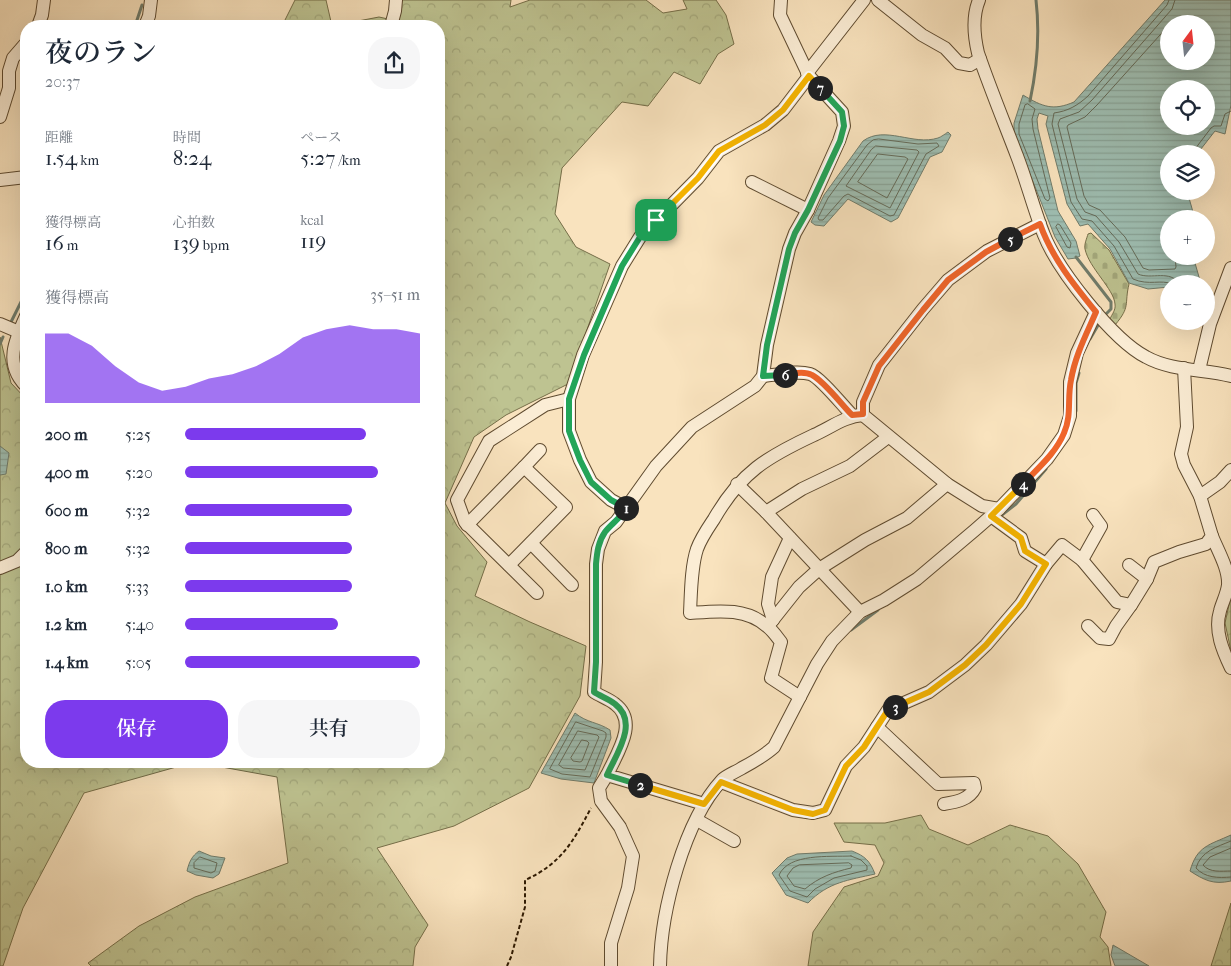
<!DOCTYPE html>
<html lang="ja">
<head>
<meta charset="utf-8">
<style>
	:root { --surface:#fff; --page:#f6f6f7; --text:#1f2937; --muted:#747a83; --accent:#7c3aed }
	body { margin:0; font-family:"IM FELL French Canon","Noto Serif JP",serif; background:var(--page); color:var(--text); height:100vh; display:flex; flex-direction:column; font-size:19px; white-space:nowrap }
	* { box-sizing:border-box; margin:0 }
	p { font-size:16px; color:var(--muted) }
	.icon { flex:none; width:28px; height:28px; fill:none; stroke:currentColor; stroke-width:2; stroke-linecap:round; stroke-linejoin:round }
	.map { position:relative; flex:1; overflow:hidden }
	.panel { position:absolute; left:20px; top:20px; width:425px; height:748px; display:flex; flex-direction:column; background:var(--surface); border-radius:20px; box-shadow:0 5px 20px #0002 }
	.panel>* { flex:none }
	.needle { width:32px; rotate:15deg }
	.fabs { position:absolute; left:1160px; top:15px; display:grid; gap:10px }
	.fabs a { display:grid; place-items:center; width:55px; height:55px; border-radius:50%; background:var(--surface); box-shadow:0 5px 20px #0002; font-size:25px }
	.pin { position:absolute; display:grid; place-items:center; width:42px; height:42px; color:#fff; margin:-21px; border-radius:10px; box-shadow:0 2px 8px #0006 }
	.km { position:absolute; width:25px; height:25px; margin:-12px; border-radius:50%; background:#222; color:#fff; font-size:14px; line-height:25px; text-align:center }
	.round { display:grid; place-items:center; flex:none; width:52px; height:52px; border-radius:20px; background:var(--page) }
	.summary { display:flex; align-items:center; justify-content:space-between; height:85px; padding:0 25px }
	h1 { font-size:28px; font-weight:600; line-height:38px }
	.stats { display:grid; grid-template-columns:repeat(3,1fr); gap:8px; height:85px; padding:5px 25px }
	.stats div { display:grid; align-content:center }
	.stats b { font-size:21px; font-weight:600 }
	.stats small { font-size:14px; font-weight:400 }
	.stats p { font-size:14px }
	.chart { height:140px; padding:10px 25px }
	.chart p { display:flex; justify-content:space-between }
	.chart svg { width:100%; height:90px; margin-top:5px; fill:var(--accent); opacity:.7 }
	.cta { display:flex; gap:10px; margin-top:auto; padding:10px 25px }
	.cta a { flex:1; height:58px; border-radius:20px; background:var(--accent); color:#fff; font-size:20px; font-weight:600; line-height:58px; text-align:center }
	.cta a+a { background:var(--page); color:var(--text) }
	ul { padding:0 25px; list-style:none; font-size:16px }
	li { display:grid; grid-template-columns:80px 60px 1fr; align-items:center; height:38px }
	li i { height:12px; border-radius:6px; background:var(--accent) }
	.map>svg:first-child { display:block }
</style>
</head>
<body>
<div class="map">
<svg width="1231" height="966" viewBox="0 0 1231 966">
	<defs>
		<pattern id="forest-crowns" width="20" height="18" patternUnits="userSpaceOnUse" patternTransform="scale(1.25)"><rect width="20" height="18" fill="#bec391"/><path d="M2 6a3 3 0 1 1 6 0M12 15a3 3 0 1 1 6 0" fill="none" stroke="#a3a77b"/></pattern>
		<pattern id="cemetery-stones" width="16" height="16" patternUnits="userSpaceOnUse" patternTransform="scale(1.25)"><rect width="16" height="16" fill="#bec391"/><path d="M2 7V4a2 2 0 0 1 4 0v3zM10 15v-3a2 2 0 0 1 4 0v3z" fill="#a3a77b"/></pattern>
		<pattern id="water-rules" width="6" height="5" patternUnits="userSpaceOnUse" patternTransform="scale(1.25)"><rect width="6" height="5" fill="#9ebeb2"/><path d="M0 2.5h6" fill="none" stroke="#88a397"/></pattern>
	</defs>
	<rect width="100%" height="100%" fill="#f9e3be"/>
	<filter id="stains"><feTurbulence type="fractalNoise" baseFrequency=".004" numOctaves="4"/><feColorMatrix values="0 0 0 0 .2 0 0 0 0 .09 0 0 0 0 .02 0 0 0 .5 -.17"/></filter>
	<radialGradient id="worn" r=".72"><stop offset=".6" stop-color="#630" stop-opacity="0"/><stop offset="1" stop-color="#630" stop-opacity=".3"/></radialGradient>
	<!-- forest -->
	<g fill="url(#forest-crowns)" stroke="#756e48">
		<polygon points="295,0 326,0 332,26 379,17 397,21 402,0 511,0 510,7 530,0 646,0 663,13 687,9 683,0 716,0 726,15 734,44 718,54 700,84 674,72 648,106 622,102 562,168 555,214 576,247 610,264 568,384 506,415 474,437 445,503 457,526 487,562 475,596 530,622 586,646 580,696 529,788 454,826 377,848 428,925 415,947 413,966 91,966 88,963 139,926 195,897 288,863 277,777 194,762 84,793 23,908 3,966 0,966 0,337 11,383 26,399 26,761 439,761 439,26 282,26"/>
		<polygon points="1231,596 1231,651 1225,623"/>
		<polygon points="921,815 929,829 968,845 1010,825 1048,836 1078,864 1106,912 1100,937 1108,947 1111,966 808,966 813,932 844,887 878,876 884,863 875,845 844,842 834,823 885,823"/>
		<polygon points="1231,903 1231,966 1211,966"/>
	</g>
	<!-- cemetery -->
	<path fill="url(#cemetery-stones)" stroke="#756e48" d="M1091,233L1109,250L1129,284C1124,305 1131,306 1115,325L1110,319C1112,314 1116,310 1115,304C1114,289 1089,268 1085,249C1084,244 1087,238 1088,234Z"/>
	<!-- water -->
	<g fill="url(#water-rules)" stroke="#707c6b" fill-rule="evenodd">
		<path d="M1165,0H1231V105L1225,134L1215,131L1197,154H1169V191H1187L1193,212L1192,219H1169V256H1193L1201,284H1169V287L1148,289L1129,283L1110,249L1088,224L1080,226L1067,204L1046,124L1048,116L1039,113L1037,119L1038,129L1058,211L1076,241L1080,256L1076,258L1068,259L1055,237L1014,134V123L1023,95C1043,107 1053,111 1074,102ZM1169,24H1206V61H1169ZM1169,89H1206V126H1169Z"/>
		<path d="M948,132L951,135L942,152L930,157L898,218L891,222L848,199L824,226L815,225L811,222L824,195L863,141C885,125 913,146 938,138C941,137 945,134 948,132Z"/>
		<polygon points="0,446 9,453 6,474 0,475"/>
		<path d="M575,713C587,723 598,722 610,730L611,738L594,783L561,779L541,773Z"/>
		<path d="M1231,835V881C1213,885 1204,880 1190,871C1197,846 1209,845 1231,835Z"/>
		<path d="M199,851L211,856L225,858L219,874L213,878L196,875L187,871C189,862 192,856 199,851Z"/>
		<path d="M852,851C865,856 870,861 875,874C849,880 828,882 808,903L786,895L772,873L787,858L797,854Z"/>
		<polygon points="1113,945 1149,966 1115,966 1111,955"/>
	</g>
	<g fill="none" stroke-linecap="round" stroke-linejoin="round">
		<!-- shore -->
		<g stroke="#656b59" stroke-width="1">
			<path d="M1169,0L1167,5L1088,96C1077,106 1068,111 1054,113L1052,124L1071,202L1082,219L1092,221L1114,246L1133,279C1149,286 1161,279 1172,284"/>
			<path d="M1175,0L1172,9L1092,100L1079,112L1060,119L1058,124L1077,199L1085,212L1096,216L1119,242L1138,274C1151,280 1171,269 1179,284"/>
			<polyline points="1169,25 1097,105 1085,117 1068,125 1067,127 1084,196 1089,205 1100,210 1125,237 1143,268 1149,270 1175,269 1176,267 1175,256"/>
			<polygon points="1028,104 1035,109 1032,119 1033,129 1050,198 1048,201 1045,199 1019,134 1019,124 1025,105"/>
			<polygon points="879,139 918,144 937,143 939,146 926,154 894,215 890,216 848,194 844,196 823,220 819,220 818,218 828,198 867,145 873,140"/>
			<polygon points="876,146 917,150 919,152 890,208 846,186 871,150"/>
			<polygon points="878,154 905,157 908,159 887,198 858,182"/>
			<polyline points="1194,154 1195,149 1211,128 1214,126 1221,126 1225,114 1231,111"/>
			<polygon points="1058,224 1060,225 1071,243 1070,248 1067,247 1056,227"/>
			<polygon points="576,722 603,731 606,733 606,737 590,777 562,774 550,769"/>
			<polygon points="578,731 597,735 599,737 585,770 563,768 559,765"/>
			<polygon points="582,740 587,741 589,743 582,761 580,762 573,761 571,758"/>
			<path d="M1231,841C1217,847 1201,851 1196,868C1205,878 1218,878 1231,877"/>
			<path d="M1231,848L1210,857L1203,865C1210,873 1221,871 1231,871"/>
			<path d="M851,856L861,860L867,866V870L834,878L815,889L807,897L790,891L779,875C789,853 829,857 851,856Z"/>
			<polygon points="200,857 217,863 215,871 211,873 194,868 194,863"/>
			<path d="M849,863L852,865L851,868C834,872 819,877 805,889L794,886L787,876L793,868L799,865Z"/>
		</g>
		<!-- stream -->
		<g stroke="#707c6b" stroke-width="3">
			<polyline points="135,26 142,5"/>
			<path d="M1030,101C1037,68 1040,34 1036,0"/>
			<polyline points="1076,257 1111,302 1111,309 1103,317"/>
			<polyline points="10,324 26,292"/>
			<polyline points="1090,339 1100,322"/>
			<polyline points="0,344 3,337"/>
			<polyline points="1076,411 1076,383 1079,373"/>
			<polyline points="998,518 1016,504 1046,469"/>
			<polyline points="851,630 878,610"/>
		</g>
		<!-- minor casing -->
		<g stroke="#5f4b30" stroke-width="14">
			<g id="minor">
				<polyline points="878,0 922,35 945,48 959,63 970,65 980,59"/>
				<path d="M979,0C972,17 974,36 978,53C990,88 1004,122 1017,156C1027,182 1034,210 1044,235C1058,270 1113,340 1146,357C1171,371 1204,369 1231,376"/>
				<polyline points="38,26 42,15 44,0"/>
				<polyline points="145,26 149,16 151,0"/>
				<polyline points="391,26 395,11 396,0"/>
				<polyline points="807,73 864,0"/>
				<polyline points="0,117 9,88 9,71 13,58 26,43"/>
				<polyline points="0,180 26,177"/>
				<polyline points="752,182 808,210"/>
				<path d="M26,316C15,340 4,364 26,386"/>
				<polyline points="0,324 19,332"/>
				<polyline points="1199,370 1210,324 1231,268"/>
				<path d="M763,376C778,375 796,370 810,374C820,377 843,406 852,415"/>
				<polyline points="524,467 540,450"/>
				<polyline points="737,484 766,512 860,612"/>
				<polyline points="1200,496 1220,482 1231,470"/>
				<polyline points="626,508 611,500 591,482 580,460 569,431 569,399 583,355 622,266 640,237 698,178 719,151 765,125 783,110 809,76"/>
				<polyline points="999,509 982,506 947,484 863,415 863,402 879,365 923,309 948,280 987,251 1040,224"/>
				<polyline points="766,512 802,489 850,466 888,437"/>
				<polyline points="991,516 1021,538 1025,551 1046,564 1062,545 1082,560 1117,602 1131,605 1147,579 1154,562 1179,552 1206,544 1212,536 1200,496 1184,465 1181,454 1187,427 1184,368"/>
				<polyline points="467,525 524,467 566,507 509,565"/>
				<path d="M1212,536C1218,551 1229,569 1228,585C1227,594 1222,603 1220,611C1214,631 1223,651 1231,668"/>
				<polyline points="531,543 572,585"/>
				<polyline points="1082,560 1101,526 1093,515"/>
				<polyline points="1129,565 1147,579"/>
				<polyline points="0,568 17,561 26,552"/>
				<polyline points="537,593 465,522 457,500 489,441 545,405 569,399"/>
				<polyline points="773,620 768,604 772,577 790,538"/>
				<polyline points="768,626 799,587 819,569 865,540 907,518 947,484"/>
				<polyline points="1088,626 1100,638 1109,639 1116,626 1131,605"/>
				<path d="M800,697L771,678L781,642C777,637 773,631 768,627C746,607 717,611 690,613C691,593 691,567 697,549C701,538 708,528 714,519C741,472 767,457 814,435C830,428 845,416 863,415"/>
				<path d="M877,727L938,784L974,783L975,788C969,800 956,802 944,804"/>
				<polyline points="607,775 599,788 601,801 620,827 633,856 628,888 611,943 611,966"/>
				<polyline points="721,782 793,810 813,813 825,810 846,766 864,747 888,710 929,692 965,665 986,645 1021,604 1046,564"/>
				<path d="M704,804L607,775C617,753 639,722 615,704C609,699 600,696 594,692L596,662V564L598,549L605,531L616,522L656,466L692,427L755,386L763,376L767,345L789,249L795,233L808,210L839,141L844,126L842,112L809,76L780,15L781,0"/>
				<polyline points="697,820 734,841"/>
				<path d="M660,966C661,911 684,821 722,780C727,775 736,772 742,768C753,762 764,756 774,747L817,664L832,641L860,612L884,600L917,579L975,530L999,509L1047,459L1064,435L1070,416V382L1077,353L1096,312"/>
			</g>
		</g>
		<!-- path -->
		<path stroke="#2c1800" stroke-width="2" stroke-dasharray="4 2.5" stroke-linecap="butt" d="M507,966L511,957L525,907V880C561,864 573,842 591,808"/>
		<!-- minor -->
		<use href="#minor" stroke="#fbedd5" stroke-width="12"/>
	</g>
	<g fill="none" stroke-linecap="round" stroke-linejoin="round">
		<!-- split-1 casing -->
		<g stroke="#fff" stroke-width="10">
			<polyline id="split-1" points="626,508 611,500 591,482 580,460 569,431 569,399 584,355 622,266 640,237 656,220"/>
		</g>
		<!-- split-2 casing -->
		<g stroke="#fff" stroke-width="10">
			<path id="split-2" d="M626,508C622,517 611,524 605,532C598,542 597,553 596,564V662L594,692C600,696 609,699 615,704C639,722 617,753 607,775L640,785"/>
		</g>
		<!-- split-3 casing -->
		<g stroke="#fff" stroke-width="10">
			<polyline id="split-3" points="640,785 704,804 721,782 793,810 813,814 825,810 846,766 864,747 888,710 895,707"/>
		</g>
		<!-- split-4 casing -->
		<g stroke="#fff" stroke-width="10">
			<polyline id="split-4" points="895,707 929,692 965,665 986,645 1021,604 1046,564 1025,551 1021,538 991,516 1023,484"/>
		</g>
		<!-- split-5 casing -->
		<g stroke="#fff" stroke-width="10">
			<path id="split-5" d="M1010,239L1040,224C1052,258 1074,285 1096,312C1086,335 1075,356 1071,380C1067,399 1072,415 1064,433C1056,453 1037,469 1023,484"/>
		</g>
		<!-- split-6 casing -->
		<g stroke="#fff" stroke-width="10">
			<path id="split-6" d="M785,375C793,373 805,371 812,375C824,381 842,405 852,415L863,414V402L879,366L923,310L948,280L986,252L1010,239"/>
		</g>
		<!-- split-7 casing -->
		<g stroke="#fff" stroke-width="10">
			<polyline id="split-7" points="785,375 763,376 767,345 789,249 795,233 808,210 840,141 844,126 842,112 820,88"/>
		</g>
		<!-- split-8 casing -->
		<g stroke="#fff" stroke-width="10">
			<polyline id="split-8" points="656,220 698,178 719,151 765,125 783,110 809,76 820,88"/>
		</g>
		<!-- split-1 -->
		<use href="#split-1" stroke="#22a559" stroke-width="6"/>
		<!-- split-2 -->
		<use href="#split-2" stroke="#22a559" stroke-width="6"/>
		<!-- split-3 -->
		<use href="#split-3" stroke="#f5b400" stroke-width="6"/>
		<!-- split-4 -->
		<use href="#split-4" stroke="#f5b400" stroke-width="6"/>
		<!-- split-5 -->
		<use href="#split-5" stroke="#f0652b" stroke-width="6"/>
		<!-- split-6 -->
		<use href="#split-6" stroke="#f0652b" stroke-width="6"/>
		<!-- split-7 -->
		<use href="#split-7" stroke="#22a559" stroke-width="6"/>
		<!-- split-8 -->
		<use href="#split-8" stroke="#f5b400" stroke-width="6"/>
	</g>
	<rect width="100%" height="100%" filter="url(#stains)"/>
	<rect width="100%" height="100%" fill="url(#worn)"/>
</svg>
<div class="fabs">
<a><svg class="needle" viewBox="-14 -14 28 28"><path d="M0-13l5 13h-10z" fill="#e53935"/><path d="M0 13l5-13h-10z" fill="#747a83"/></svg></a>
<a><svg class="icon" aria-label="locate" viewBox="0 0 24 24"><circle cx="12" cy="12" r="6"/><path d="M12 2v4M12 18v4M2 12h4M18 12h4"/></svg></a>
<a><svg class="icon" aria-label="layers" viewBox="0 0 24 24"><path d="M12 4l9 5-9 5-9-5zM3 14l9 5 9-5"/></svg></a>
<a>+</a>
<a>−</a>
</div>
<div class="pin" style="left:656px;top:220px;background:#1e9e55"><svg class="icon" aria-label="arrive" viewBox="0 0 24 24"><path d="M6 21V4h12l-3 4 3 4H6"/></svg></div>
<b class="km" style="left:626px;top:508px">1</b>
<b class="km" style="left:640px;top:785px">2</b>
<b class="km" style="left:895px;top:707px">3</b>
<b class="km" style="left:1023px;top:484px">4</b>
<b class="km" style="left:1010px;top:239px">5</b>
<b class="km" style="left:785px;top:375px">6</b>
<b class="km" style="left:820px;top:88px">7</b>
<section class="panel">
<div class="summary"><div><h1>夜のラン</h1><p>20:37</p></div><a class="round"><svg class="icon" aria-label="share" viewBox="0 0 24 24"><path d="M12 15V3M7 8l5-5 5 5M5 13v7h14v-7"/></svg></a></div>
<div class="stats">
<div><p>距離</p><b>1.54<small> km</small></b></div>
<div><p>時間</p><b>8:24</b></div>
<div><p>ペース</p><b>5:27<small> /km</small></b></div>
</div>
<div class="stats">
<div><p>獲得標高</p><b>16<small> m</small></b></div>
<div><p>心拍数</p><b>139<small> bpm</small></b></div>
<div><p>kcal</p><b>119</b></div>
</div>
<div class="chart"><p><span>獲得標高</span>35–51 m</p>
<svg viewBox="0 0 160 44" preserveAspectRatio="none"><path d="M0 44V10L10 10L20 16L30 26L40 34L50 38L60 36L70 32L80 30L90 26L100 20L110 12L120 8L130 6L140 8L150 8L160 10V44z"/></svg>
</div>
<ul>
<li><b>200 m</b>5:25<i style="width:77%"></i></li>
<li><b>400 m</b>5:20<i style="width:82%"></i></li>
<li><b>600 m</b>5:32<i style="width:71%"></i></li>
<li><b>800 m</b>5:32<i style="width:71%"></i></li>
<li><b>1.0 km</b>5:33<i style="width:71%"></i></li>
<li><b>1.2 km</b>5:40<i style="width:65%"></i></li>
<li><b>1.4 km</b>5:05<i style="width:100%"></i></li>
</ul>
<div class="cta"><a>保存</a><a>共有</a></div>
</section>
</div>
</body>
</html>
